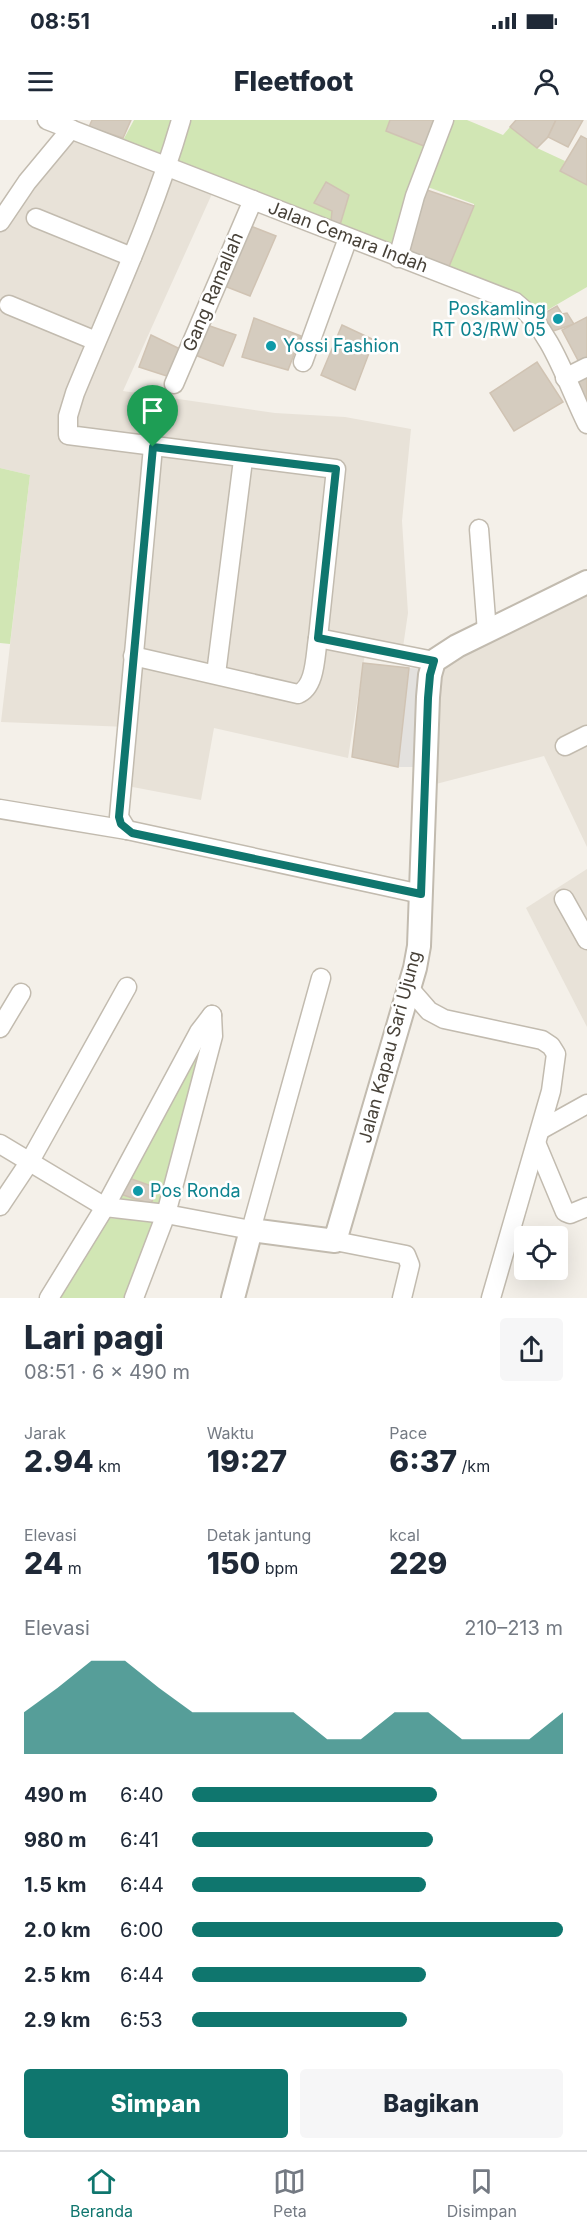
<!DOCTYPE html>
<html lang="id">
<head>
<meta charset="utf-8">
<style>
	:root { --surface:#fff; --page:#f6f6f7; --text:#1f2937; --muted:#747a83; --line:#e0e1e3; --accent:#0f766e }
	body { margin:0; font-family:Inter,sans-serif; background:var(--page); color:var(--text); height:100vh; display:flex; flex-direction:column; font-size:22px; white-space:nowrap }
	* { box-sizing:border-box; margin:0 }
	p { font-size:20px; color:var(--muted) }
	.icon { flex:none; width:33px; height:33px; fill:none; stroke:currentColor; stroke-width:2; stroke-linecap:round; stroke-linejoin:round }
	.map { position:relative; height:1178px; overflow:hidden }
	.drawer { display:flex; flex-direction:column; background:var(--surface); flex:1 }
	.drawer>* { flex:none }
	.controls { position:absolute; left:514px; top:1106px; display:grid; gap:12px }
	.controls a { display:grid; place-items:center; width:54px; height:54px; border-radius:6px; background:var(--surface); box-shadow:0 6px 24px #0002; font-size:30px }
	.pin { position:absolute; display:grid; place-items:center; width:51px; height:51px; color:#fff; margin:-62px -26px; border-radius:50% 50% 50% 0; rotate:-45deg; box-shadow:0 0 6px #0007 }
	.pin .icon { rotate:45deg }
	.round { display:grid; place-items:center; flex:none; width:63px; height:63px; border-radius:6px; background:var(--page) }
	.summary { display:flex; align-items:center; justify-content:space-between; height:102px; padding:0 24px }
	h1 { font-size:33px; font-weight:800; line-height:45px }
	.figures { display:grid; grid-template-columns:repeat(3,1fr); gap:9px; height:102px; padding:6px 24px }
	.figures div { display:grid; align-content:center }
	.figures b { font-size:30px; font-weight:800 }
	.figures small { font-size:16px; font-weight:400 }
	.figures p { font-size:16px }
	.chart { height:168px; padding:12px 24px }
	.chart p { display:flex; justify-content:space-between }
	.chart svg { width:100%; height:108px; margin-top:6px; fill:var(--accent); opacity:.7 }
	.cta { display:flex; gap:12px; margin-top:auto; padding:12px 24px }
	.cta a { flex:1; height:69px; border-radius:6px; background:var(--accent); color:#fff; font-size:24px; font-weight:800; line-height:69px; text-align:center }
	.cta a+a { background:var(--page); color:var(--text) }
	ul { padding:0 24px; list-style:none; font-size:20px }
	li { display:grid; grid-template-columns:96px 72px 1fr; align-items:center; height:45px }
	li i { height:15px; border-radius:8px; background:var(--accent) }
	.status { display:flex; justify-content:space-between; align-items:center; height:42px; padding:0 30px; background:var(--surface); direction:ltr }
	.status svg { height:16px; fill:currentColor }
	header { display:flex; justify-content:space-between; align-items:center; height:78px; padding:0 24px; background:var(--surface); font-size:27px; font-weight:800 }
	.tab-bar { display:flex; justify-content:space-around; align-items:center; height:84px; border-top:2px solid var(--line); background:var(--surface); font-size:16px; color:var(--muted) }
	.tab-bar a { display:grid; justify-items:center; gap:3px }
	.tab-bar .on { color:var(--accent) }
	.map>svg:first-child { display:block }
</style>
</head>
<body>
<div class="status"><b>08:51</b><svg viewBox="0 0 49 12"><path d="M0 12V9h3v3zM5 12V6h3v6zM10 12V3h3v9zM15 12V0h3v12zM26 1h20v11H26zM47 4h2v5h-2z"/></svg></div>
<header><svg class="icon" aria-label="menu" viewBox="0 0 24 24"><path d="M4 6h16M4 12h16M4 18h16"/></svg>Fleetfoot<svg class="icon" aria-label="person" viewBox="0 0 24 24"><circle cx="12" cy="8" r="4"/><path d="M4 21q1-7 8-7t8 7"/></svg></header>
<div class="map">
<svg width="587" height="1178" viewBox="0 0 587 1178">
	<rect width="100%" height="100%" fill="#f4f0e9"/>
	<!-- residential -->
	<g fill="#e8e2d8">
		<polygon points="71,9 216,65 123,271 275,293 345,297 411,309 402,401 408,493 402,534 366,528 348,638 214,608 201,680 122,665 128,607 1,602 30,355 0,348 0,102"/>
		<polygon points="587,475 587,727 544,636 436,664 435,588 440,553 451,543"/>
		<polygon points="587,749 587,907 526,788"/>
	</g>
	<!-- green -->
	<g fill="#d1e6b4">
		<polygon points="134,0 173,0 164,38 121,24"/>
		<polygon points="185,0 444,0 391,126 175,43"/>
		<polygon points="449,0 467,0 503,15 510,7 537,28 565,41 560,51 587,65 587,167 539,195 448,149 474,86 474,84 425,66"/>
		<polygon points="0,348 30,355 10,524 0,523"/>
		<polygon points="205,921 161,1088 113,1080"/>
		<polygon points="108,1098 153,1101 155,1107 128,1178 57,1178"/>
	</g>
	<!-- parking -->
	<polygon fill="#e3e1de" points="409,548 425,549 419,647 398,647"/>
	<!-- building -->
	<g fill="#d5ccbf" stroke="#d0c3b3" stroke-width="1.5">
		<polygon points="92,0 131,0 123,18 89,7"/>
		<polygon points="390,0 436,0 438,1 424,26 386,11"/>
		<polygon points="516,0 556,0 548,17 537,28 510,7"/>
		<polygon points="556,0 583,0 568,27 548,17"/>
		<polygon points="581,16 587,19 587,65 560,51"/>
		<polygon points="326,62 349,75 340,105 331,101 332,91 314,83"/>
		<polygon points="424,69 474,86 448,149 409,133"/>
		<polygon points="248,105 276,116 250,176 222,165"/>
		<polygon points="557,186 562,194 567,193 574,204 553,211 543,194"/>
		<polygon points="587,197 587,243 581,246 562,210"/>
		<polygon points="254,198 301,216 288,250 242,237"/>
		<polygon points="204,204 236,215 223,246 190,233"/>
		<polygon points="342,205 374,220 355,270 321,255"/>
		<polygon points="151,215 182,230 173,258 139,247"/>
		<polygon points="537,242 563,282 514,311 490,273"/>
		<polygon points="587,254 587,286 572,261"/>
		<polygon points="363,543 409,548 398,647 352,637"/>
		<polygon points="126,1057 157,1068 151,1084 120,1074"/>
	</g>
	<g fill="none" stroke-linecap="round" stroke-linejoin="round">
		<!-- minor casing -->
		<g stroke="#c2bbaf" stroke-width="21">
			<g id="minor">
				<path d="M47,0L515,182C552,210 567,264 587,304"/>
				<path d="M181,0C154,94 112,183 75,273L68,296V315L336,349L318,518L434,541"/>
				<polyline points="36,98 132,137"/>
				<polyline points="0,102 27,62 71,9"/>
				<polyline points="398,138 415,76 444,0"/>
				<polyline points="9,185 96,221"/>
				<polyline points="303,242 348,118"/>
				<polyline points="565,258 587,247"/>
				<polyline points="174,264 253,80"/>
				<polyline points="479,409 487,512"/>
				<path d="M133,536L298,574C316,567 315,535 318,518"/>
				<polyline points="216,554 243,340"/>
				<polyline points="565,626 587,615"/>
				<polyline points="0,689 127,710 421,774"/>
				<polyline points="127,710 119,697 153,327"/>
				<polyline points="564,779 587,820"/>
				<polyline points="409,868 429,891 444,899 542,920 551,926 556,934 551,971 491,1178"/>
				<polyline points="0,908 21,873"/>
				<polyline points="542,1009 587,984"/>
				<polyline points="0,1024 105,1087 166,1094 251,1110 321,858"/>
				<polyline points="537,1025 565,1092 570,1094 587,1087"/>
				<polyline points="0,1086 30,1041 127,867"/>
				<polyline points="335,1121 406,1135 410,1145 402,1178"/>
				<polyline points="49,1178 105,1087 199,912 212,895"/>
				<polyline points="134,1178 166,1094 213,916 212,895"/>
			</g>
		</g>
		<!-- tertiary casing -->
		<g stroke="#c2bbaf" stroke-width="26">
			<polyline id="tertiary" points="233,1178 251,1110 335,1121 415,848 419,826 428,577 430,555 434,541 457,526 587,462"/>
		</g>
		<!-- minor -->
		<use href="#minor" stroke="#fff" stroke-width="18"/>
		<!-- tertiary -->
		<use href="#tertiary" stroke="#fff" stroke-width="22"/>
	</g>
	<g fill="none" stroke-linecap="round" stroke-linejoin="round">
		<!-- route casing -->
		<g stroke="#fff" stroke-width="12">
			<polygon id="route" points="153,327 336,349 318,518 434,541 430,555 428,578 421,774 132,713 121,704 119,697"/>
		</g>
		<!-- route -->
		<use href="#route" stroke="#0f766e" stroke-width="8"/>
	</g>
	<!-- markers -->
	<g fill="#0f9aa8" stroke="#fff" stroke-width="2">
		<circle cx="558" cy="199" r="6"/>
		<circle cx="271" cy="226" r="6"/>
		<circle cx="138" cy="1071" r="6"/>
	</g>
	<g text-anchor="middle" stroke-width="5" stroke-linejoin="round" paint-order="stroke">
		<!-- street labels -->
		<g font-size="18" fill="#474138" stroke="#fff">
			<text transform="translate(348 117) rotate(21)" y="6">Jalan Cemara Indah</text>
			<text transform="translate(213 172) rotate(-67)" y="6">Gang Ramallah</text>
			<text transform="translate(390 927) rotate(-75)" y="6">Jalan Kapau Sari Ujung</text>
		</g>
		<!-- culture labels -->
		<g font-size="18" fill="#0d838f" stroke="#fff" text-anchor="start">
			<text x="546" y="195" text-anchor="end">Poskamling<tspan x="546" dy="21">RT 03/RW 05</tspan></text>
			<text x="283" y="232">Yossi Fashion</text>
			<text x="150" y="1077">Pos Ronda</text>
		</g>
	</g>
</svg>
<div class="controls">
<a><svg class="icon" aria-label="locate" viewBox="0 0 24 24"><circle cx="12" cy="12" r="6"/><path d="M12 2v4M12 18v4M2 12h4M18 12h4"/></svg></a>
</div>
<div class="pin" style="left:153px;top:327px;background:#1e9e55"><svg class="icon" aria-label="arrive" viewBox="0 0 24 24"><path d="M6 21V4h12l-3 4 3 4H6"/></svg></div>
</div>
<section class="drawer">
<div class="summary"><div><h1>Lari pagi</h1><p>08:51 · 6 × 490 m</p></div><a class="round"><svg class="icon" aria-label="share" viewBox="0 0 24 24"><path d="M12 15V3M7 8l5-5 5 5M5 13v7h14v-7"/></svg></a></div>
<div class="figures">
<div><p>Jarak</p><b>2.94<small> km</small></b></div>
<div><p>Waktu</p><b>19:27</b></div>
<div><p>Pace</p><b>6:37<small> /km</small></b></div>
</div>
<div class="figures">
<div><p>Elevasi</p><b>24<small> m</small></b></div>
<div><p>Detak jantung</p><b>150<small> bpm</small></b></div>
<div><p>kcal</p><b>229</b></div>
</div>
<div class="chart"><p><span>Elevasi</span>210–213 m</p>
<svg viewBox="0 0 160 44" preserveAspectRatio="none"><path d="M0 44V27L10 17L20 6L30 6L40 17L50 27L60 27L70 27L80 27L90 38L100 38L110 27L120 27L130 38L140 38L150 38L160 27V44z"/></svg>
</div>
<ul>
<li><b>490 m</b>6:40<i style="width:66%"></i></li>
<li><b>980 m</b>6:41<i style="width:65%"></i></li>
<li><b>1.5 km</b>6:44<i style="width:63%"></i></li>
<li><b>2.0 km</b>6:00<i style="width:100%"></i></li>
<li><b>2.5 km</b>6:44<i style="width:63%"></i></li>
<li><b>2.9 km</b>6:53<i style="width:58%"></i></li>
</ul>
<div class="cta"><a>Simpan</a><a>Bagikan</a></div>
</section>
<nav class="tab-bar">
<a class="on"><svg class="icon" aria-label="home" viewBox="0 0 24 24"><path d="M3 11l9-7 9 7M6 9v11h12V9"/></svg>Beranda</a>
<a><svg class="icon" aria-label="map" viewBox="0 0 24 24"><path d="M3 6l6-2 6 2 6-2v14l-6 2-6-2-6 2zM9 4v14M15 6v14"/></svg>Peta</a>
<a><svg class="icon" aria-label="saved" viewBox="0 0 24 24"><path d="M7 4h10v16l-5-4-5 4z"/></svg>Disimpan</a>
</nav>
</body>
</html>
